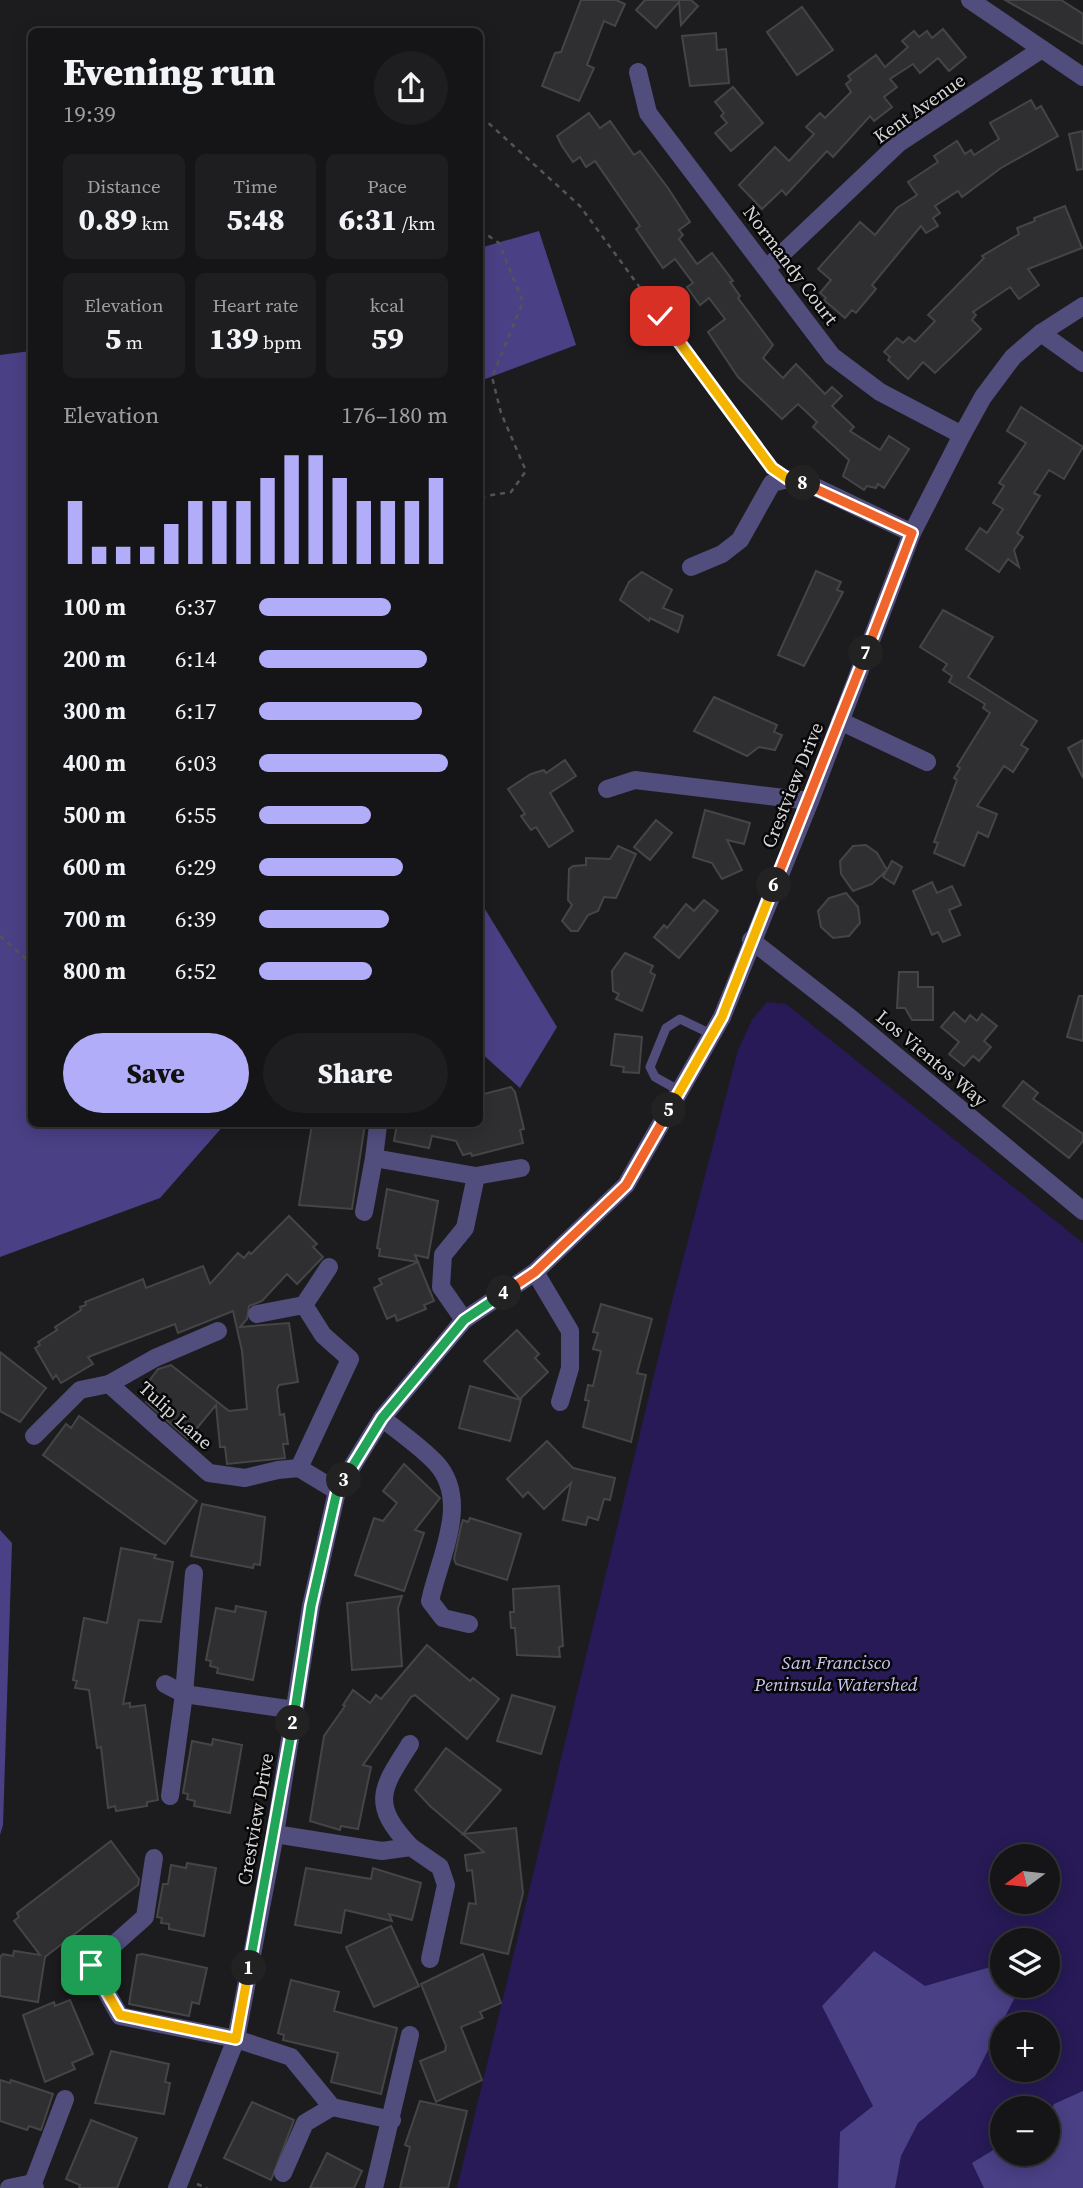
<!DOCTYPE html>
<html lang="en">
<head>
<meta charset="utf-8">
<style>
	:root { --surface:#151517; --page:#1e1e20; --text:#f1f3f6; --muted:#9d9fa1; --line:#343436; --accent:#b2adf9 }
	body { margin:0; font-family:"Source Serif 4",serif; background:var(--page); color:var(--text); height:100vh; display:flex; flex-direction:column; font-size:26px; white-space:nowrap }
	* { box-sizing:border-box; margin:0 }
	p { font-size:23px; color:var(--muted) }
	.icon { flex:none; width:38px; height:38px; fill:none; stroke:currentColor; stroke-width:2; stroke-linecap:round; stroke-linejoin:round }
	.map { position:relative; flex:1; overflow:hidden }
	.sheet { position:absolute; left:28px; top:28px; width:455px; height:1099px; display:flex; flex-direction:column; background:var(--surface); border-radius:10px; box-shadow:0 4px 18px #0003,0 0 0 2px var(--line) }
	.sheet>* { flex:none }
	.needle { width:46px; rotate:255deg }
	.tools { position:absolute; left:990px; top:1844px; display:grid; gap:14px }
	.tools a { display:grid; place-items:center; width:70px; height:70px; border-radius:50%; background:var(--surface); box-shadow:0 4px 18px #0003,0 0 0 2px var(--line); font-size:35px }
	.pin { position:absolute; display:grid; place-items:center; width:60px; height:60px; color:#fff; margin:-30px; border-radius:14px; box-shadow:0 4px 10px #0006 }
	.km { position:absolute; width:35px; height:35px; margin:-18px; border-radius:50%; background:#222; color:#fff; font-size:19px; line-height:35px; text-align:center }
	.round { display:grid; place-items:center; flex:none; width:74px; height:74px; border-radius:37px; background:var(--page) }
	.summary { display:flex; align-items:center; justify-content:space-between; height:119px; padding:0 35px }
	h1 { font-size:38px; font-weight:800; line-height:52px }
	.figures { display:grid; grid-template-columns:repeat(3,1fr); gap:10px; height:119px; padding:7px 35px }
	.figures div { display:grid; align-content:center; border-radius:10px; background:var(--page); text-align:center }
	.figures b { font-size:30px; font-weight:800 }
	.figures small { font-size:19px; font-weight:400 }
	.figures p { font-size:19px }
	.chart { height:196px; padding:14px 35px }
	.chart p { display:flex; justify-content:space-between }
	.chart svg { width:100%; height:126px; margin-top:7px; stroke:var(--accent); stroke-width:6 }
	.cta { display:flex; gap:14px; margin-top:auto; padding:14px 35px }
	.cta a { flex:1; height:80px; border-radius:42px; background:var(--accent); color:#111; font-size:28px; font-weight:800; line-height:80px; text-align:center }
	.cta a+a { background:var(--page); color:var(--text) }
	ul { padding:0 35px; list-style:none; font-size:23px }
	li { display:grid; grid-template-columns:112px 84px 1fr; align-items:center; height:52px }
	li i { height:18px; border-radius:9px; background:var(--accent) }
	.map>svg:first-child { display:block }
</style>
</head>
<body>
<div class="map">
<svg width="1083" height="2188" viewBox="0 0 1083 2188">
	<rect width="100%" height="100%" fill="#1c1c1f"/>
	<!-- green -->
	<path fill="#271a57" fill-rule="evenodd" d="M767,1002L786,1004L1083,1243V2188H457L672,1301L738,1050L752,1020ZM1003,1857H1048V1902H1003ZM1003,1941H1048V1986H1003ZM1003,2025H1048V2070H1003ZM1003,2109H1048V2154H1003Z"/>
	<!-- forest -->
	<g fill="#4a4086">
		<polygon points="539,231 576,345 480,381 480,248"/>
		<polygon points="31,351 32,1124 225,1124 160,1198 0,1257 0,355"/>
		<polygon points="480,901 557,1027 520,1088 480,1052"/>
		<polygon points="0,1530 12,1543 3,1825 0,1835"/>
		<polygon points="874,1951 925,1986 994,1966 1003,1975 1003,1986 1013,1986 1018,1991 975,2076 918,2123 901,2156 895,2188 838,2188 840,2132 873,2106 822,2006"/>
		<polygon points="1083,2091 1083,2188 984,2188 972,2163 1003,2144 1003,2154 1048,2154 1048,2116 1054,2104"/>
	</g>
	<!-- building -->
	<g fill="#2f2f32" stroke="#454548" stroke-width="2">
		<polygon points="581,0 616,0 625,4 615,26 604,21 587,65 594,68 579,101 542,86 555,53 561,52"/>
		<polygon points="645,0 691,0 698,6 681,25 679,2 656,28 636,10"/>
		<polygon points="1005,0 1061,0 1083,14 1083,44"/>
		<polygon points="802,7 833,50 797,75 767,32"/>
		<polygon points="943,29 966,57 949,71 938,58 920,73 913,64 890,79 897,87 884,97 892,107 874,121 870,116 833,157 827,151 786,195 782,190 762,209 739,185 775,147 789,161 814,134 806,127 820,113 825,118 851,92 846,84 851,80 848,76 876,55 885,67 908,47 902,41 914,31 919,37 927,31 932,38"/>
		<polygon points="716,33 717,50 726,49 729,83 690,86 682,36"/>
		<polygon points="733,87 763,123 731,151 715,133 727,123 721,116 724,113 715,102"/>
		<polygon points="1031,100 1036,109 1041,106 1058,136 1001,168 962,197 958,191 935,206 940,213 933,218 938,226 926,233 921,226 872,285 876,289 856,313 852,310 845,318 824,300 826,298 820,293 831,280 818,269 860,222 875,235 897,208 917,195 908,182 938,162 934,156 957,141 965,154 971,150 974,155 999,139 990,123"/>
		<polygon points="589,113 600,128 610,121 634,155 640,151 668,188 690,222 679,230 683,235 679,239 697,264 712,253 733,281 730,282 740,296 738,298 773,345 763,358 783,378 796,364 825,394 832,387 842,396 832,406 854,427 850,431 880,450 889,436 909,449 884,488 878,484 876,488 867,486 864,490 843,476 849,460 813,427 817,422 798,404 782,419 738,377 708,332 725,319 709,298 700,305 687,287 693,283 675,259 663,268 636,229 640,226 595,161 586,167 580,157 573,162 562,146 557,136"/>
		<polygon points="1083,131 1083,169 1077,170 1069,134"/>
		<polygon points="1065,206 1082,248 1028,269 1039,285 1019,299 1010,287 973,312 976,315 972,320 981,329 935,373 923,362 908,379 888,360 890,357 884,352 897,338 903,343 909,337 915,342 935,321 928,315 984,258 982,256 1019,234 1017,228 1035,221 1034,218"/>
		<polygon points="1021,407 1083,447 1064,479 1049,470 1034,493 1040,496 1017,533 1023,537 1014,550 1019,567 1008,559 999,572 966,549 980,528 987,533 1003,509 993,503 1004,486 999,483 1026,443 1007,431"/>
		<polygon points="816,571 841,582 837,590 843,592 804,666 778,655"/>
		<polygon points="642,572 672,590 663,608 683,616 678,632 650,618 649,621 620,600 629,582"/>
		<polygon points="943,610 993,637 968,677 1037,721 1021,745 1028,749 1013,772 1004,766 977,806 997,814 988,837 978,832 964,866 934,853 938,843 934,842 957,780 954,778 960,768 957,766 990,713 983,708 985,704 949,682 952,676 943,670 947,664 920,647"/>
		<polygon points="714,697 777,725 774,732 782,735 775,750 759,747 747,756 694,731"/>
		<polygon points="1083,740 1083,778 1068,748"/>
		<polygon points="565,760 576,776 550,793 573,831 549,847 536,827 531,830 521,816 525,814 508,789 531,774 544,770 546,773"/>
		<polygon points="705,810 750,823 744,844 727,840 742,870 722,879 712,863 693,857"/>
		<polygon points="656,820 672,833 650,860 634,847"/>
		<polygon points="866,845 877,853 887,870 892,861 902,867 894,884 883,877 886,871 872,884 853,891 841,874 840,861 853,846"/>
		<polygon points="618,846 636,854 616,898 604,897 598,911 588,915 578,931 571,931 562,921 572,905 568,900 569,869 573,866 586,865 586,858 610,859"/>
		<polygon points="932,882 937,893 952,886 961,905 949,910 960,935 943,942 938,932 932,935 913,891"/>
		<polygon points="846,893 858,907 860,923 849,936 833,938 821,927 818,911 829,898"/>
		<polygon points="704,900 718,911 679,958 654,937 664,925 667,928 686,904 694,911"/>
		<polygon points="625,953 653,966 650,972 655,975 642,1011 616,999 619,994 613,991 612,971"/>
		<polygon points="899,972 918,972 918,987 933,987 933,1020 912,1020 905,1008 897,1008"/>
		<polygon points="1079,996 1083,996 1083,1041 1067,1037"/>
		<polygon points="954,1012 965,1022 970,1015 977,1021 982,1014 997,1026 984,1041 991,1047 979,1061 973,1056 964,1066 949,1054 959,1042 941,1027"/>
		<polygon points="615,1034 642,1037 639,1073 623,1072 624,1067 611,1065"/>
		<polygon points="1023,1081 1038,1093 1033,1099 1083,1134 1083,1141 1069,1158 1003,1106"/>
		<polygon points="511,1087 515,1092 524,1129 520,1130 523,1143 472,1156 471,1153 463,1155 456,1141 432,1136 429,1148 394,1141 397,1124 480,1124 480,1095"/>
		<polygon points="312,1124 365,1124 352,1209 299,1205"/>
		<polygon points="387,1189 438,1201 428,1258 415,1255 418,1262 379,1256 380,1249 377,1248"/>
		<polygon points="289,1216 317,1244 313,1247 323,1257 297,1284 287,1274 262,1301 249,1306 247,1319 240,1327 289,1323 298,1382 279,1385 277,1389 280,1415 284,1414 288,1444 283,1444 285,1458 227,1464 225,1447 220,1447 216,1405 188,1439 146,1402 155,1392 146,1385 158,1369 171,1365 229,1411 247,1409 242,1351 233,1311 178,1333 175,1324 88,1357 93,1364 61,1383 56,1375 53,1379 35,1348 40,1345 38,1342 57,1330 55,1327 81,1310 80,1307 86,1305 85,1302 143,1279 146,1288 203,1266 210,1284 238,1253 244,1258 249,1252 251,1254"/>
		<polygon points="418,1262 434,1301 424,1305 426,1309 397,1321 395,1315 387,1319 374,1288 382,1284 379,1279"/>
		<polygon points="601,1304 652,1319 637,1373 646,1375 631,1442 583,1427 589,1401 585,1400 588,1385 593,1386 601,1351 593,1349 598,1333 593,1332"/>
		<polygon points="517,1330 539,1354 535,1358 548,1372 520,1399 484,1361"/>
		<polygon points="0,1352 46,1388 20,1422 0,1411"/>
		<polygon points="470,1386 521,1400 510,1441 459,1428"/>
		<polygon points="79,1416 197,1501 165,1544 43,1455 66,1424 71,1428"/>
		<polygon points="547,1441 573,1468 615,1478 610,1500 604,1499 598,1520 588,1517 586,1525 563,1520 571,1483 544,1509 528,1492 523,1497 507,1479"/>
		<polygon points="404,1464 440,1498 415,1530 424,1533 404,1591 355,1575 374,1518 383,1521 397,1503 383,1491"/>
		<polygon points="202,1504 265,1517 260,1565 254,1564 253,1568 191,1556"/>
		<polygon points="470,1518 521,1534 507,1580 456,1564 454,1559 461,1526 463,1520 468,1522"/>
		<polygon points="121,1548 156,1555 154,1558 173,1562 161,1622 139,1620 123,1704 130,1703 130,1707 145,1705 158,1800 147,1802 147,1806 116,1811 115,1806 108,1808 101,1747 97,1748 89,1690 75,1688 77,1681 73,1680 84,1618 107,1623"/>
		<polygon points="559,1586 563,1646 559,1647 560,1657 517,1655 515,1628 511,1628 510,1612 514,1612 513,1589"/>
		<polygon points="402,1596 398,1608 402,1666 352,1670 347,1603"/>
		<polygon points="236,1606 266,1612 253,1680 217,1673 218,1668 210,1666 211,1661 206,1660 216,1608 235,1612"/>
		<polygon points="427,1645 470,1681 473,1678 499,1699 467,1739 415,1695 411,1697 363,1765 371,1767 358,1829 341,1826 340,1830 310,1821 324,1736 345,1706 343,1705 353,1690 370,1703 376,1695 381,1699"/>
		<polygon points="512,1695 555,1707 541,1754 497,1741"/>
		<polygon points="213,1739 242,1745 230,1813 194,1806 195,1801 187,1799 188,1794 183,1793 192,1741 212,1745"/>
		<polygon points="446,1748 501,1790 463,1834 516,1828 523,1893 508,1954 461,1943 469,1903 476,1904 472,1870 467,1871 465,1855 484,1852 430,1806 415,1790"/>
		<polygon points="111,1841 139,1879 138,1885 45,1957 38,2002 0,1996 0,1957 3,1954 13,1956 14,1951 40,1955 14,1921 19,1917 17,1913"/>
		<polygon points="187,1863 216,1868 204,1936 169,1929 169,1924 161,1923 162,1918 157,1917 163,1884 168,1884 171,1865 186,1868"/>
		<polygon points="306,1868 371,1879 373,1868 421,1883 412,1920 389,1914 392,1921 345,1910 341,1933 295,1925"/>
		<polygon points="391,1926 419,1986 374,2007 346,1947"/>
		<polygon points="142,1954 207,1968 199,2004 192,2002 189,2016 129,2004 137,1955"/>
		<polygon points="483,1954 501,2003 480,2012 483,2018 461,2027 482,2080 436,2102 420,2061 445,2051 446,2046 421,1984"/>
		<polygon points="291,1980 339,1992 334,2011 397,2028 381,2094 331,2082 338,2053 283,2040 284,2035 278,2033"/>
		<polygon points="70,2000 93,2054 72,2063 75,2069 45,2082 23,2015 54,2002 55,2006"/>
		<polygon points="111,2051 169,2064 165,2082 170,2083 164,2114 95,2103"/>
		<polygon points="0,2080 10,2083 11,2080 53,2094 41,2130 29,2126 27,2130 0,2121"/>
		<polygon points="420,2101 467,2111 448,2188 400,2188 410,2147 405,2145"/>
		<polygon points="252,2102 294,2120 271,2180 224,2158"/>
		<polygon points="91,2120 137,2138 117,2188 79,2188 80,2185 66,2179"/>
		<polygon points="327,2153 362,2171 354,2188 310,2188"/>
	</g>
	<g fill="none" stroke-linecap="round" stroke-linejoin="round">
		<!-- path -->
		<g stroke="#545457" stroke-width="2.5" stroke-dasharray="5 5" stroke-linecap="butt">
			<polyline points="480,119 485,120 580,206 771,466"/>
			<polyline points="480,230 499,243 523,302 492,377 501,413 526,471 511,492 480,497"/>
			<polyline points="0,936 32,964"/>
			<polyline points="197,2184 207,2188"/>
		</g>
		<!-- service -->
		<polyline stroke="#514d7d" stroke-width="9" points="680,1091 655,1077 650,1067 666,1028 680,1019 711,1034"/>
		<!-- minor -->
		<g stroke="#514d7d" stroke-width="18">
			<polyline points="970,0 1083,77"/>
			<polyline points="638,72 648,113 832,356 880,392 962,435"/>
			<polyline points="767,268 899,143 1042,49"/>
			<polyline points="1041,333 1083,363"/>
			<polyline points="691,567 722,554 740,540 772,483 788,479 811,485 912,533"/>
			<polyline points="840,721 927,762"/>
			<polyline points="607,789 635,780 810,801"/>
			<polyline points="751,940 848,1016 1083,1211"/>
			<polyline points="374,1158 378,1125"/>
			<polyline points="476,1176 521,1168"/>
			<polyline points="364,1212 374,1158 476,1176 465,1228 443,1255 441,1287 464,1320"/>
			<polyline points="535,1272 570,1331 570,1368 560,1402"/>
			<polyline points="304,1305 329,1267"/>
			<polyline points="257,1314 304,1305 323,1335 350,1359 299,1468"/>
			<polyline points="109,1384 155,1358 218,1331"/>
			<path d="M382,1418C399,1432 420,1446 436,1463C471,1501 439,1558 430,1601L443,1618L469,1624"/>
			<polyline points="34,1436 80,1390 109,1384 209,1473 245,1478 278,1470 299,1468 337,1491"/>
			<polyline points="165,1684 184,1694 295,1710"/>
			<path d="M410,1744C381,1789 370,1804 411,1847"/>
			<polyline points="170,1796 184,1694 194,1573"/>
			<polyline points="275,1834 382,1851 411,1847 440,1867 446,1885 430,1959"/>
			<polyline points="154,1858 145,1917 91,1965 120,2016 236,2039 291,2057 332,2107 392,2120"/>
			<polyline points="283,2173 305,2123 332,2107"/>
			<polyline points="9,2188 33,2183"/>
			<polyline points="35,2188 33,2183 65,2099"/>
			<polyline points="374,2188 410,2035"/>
		</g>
		<!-- tertiary -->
		<polyline stroke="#514d7d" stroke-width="18" points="177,2188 236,2039 275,1834 311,1606 337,1491 382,1418 464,1320 535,1272 626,1185 722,1017 810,801 912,533 962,435 983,397 1013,357 1041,333 1083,306"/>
	</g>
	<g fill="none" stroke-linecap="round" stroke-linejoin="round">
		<!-- split-1 casing -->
		<g stroke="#fff" stroke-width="14">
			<polyline id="split-1" points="91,1965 120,2015 236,2039 249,1968"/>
		</g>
		<!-- split-2 casing -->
		<g stroke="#fff" stroke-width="14">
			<polyline id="split-2" points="249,1968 293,1723"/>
		</g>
		<!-- split-3 casing -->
		<g stroke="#fff" stroke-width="14">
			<polyline id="split-3" points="293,1723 311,1606 337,1491 344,1480"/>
		</g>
		<!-- split-4 casing -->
		<g stroke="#fff" stroke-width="14">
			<polyline id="split-4" points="344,1480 382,1418 464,1320 504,1293"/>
		</g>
		<!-- split-5 casing -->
		<g stroke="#fff" stroke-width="14">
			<polyline id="split-5" points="504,1293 535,1272 626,1185 669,1110"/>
		</g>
		<!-- split-6 casing -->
		<g stroke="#fff" stroke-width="14">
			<polyline id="split-6" points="669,1110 722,1017 774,885"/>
		</g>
		<!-- split-7 casing -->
		<g stroke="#fff" stroke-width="14">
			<polyline id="split-7" points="774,885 866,653"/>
		</g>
		<!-- split-8 casing -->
		<g stroke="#fff" stroke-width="14">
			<polyline id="split-8" points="803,483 912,533 866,653"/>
		</g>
		<!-- split-9 casing -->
		<g stroke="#fff" stroke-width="14">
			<polyline id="split-9" points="660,316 772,468 788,479 803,483"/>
		</g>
		<!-- split-1 -->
		<use href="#split-1" stroke="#f5b400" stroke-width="9"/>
		<!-- split-2 -->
		<use href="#split-2" stroke="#22a559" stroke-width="9"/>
		<!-- split-3 -->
		<use href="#split-3" stroke="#22a559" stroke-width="9"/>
		<!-- split-4 -->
		<use href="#split-4" stroke="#22a559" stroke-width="9"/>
		<!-- split-5 -->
		<use href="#split-5" stroke="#f0652b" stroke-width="9"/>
		<!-- split-6 -->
		<use href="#split-6" stroke="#f5b400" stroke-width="9"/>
		<!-- split-7 -->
		<use href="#split-7" stroke="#f0652b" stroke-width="9"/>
		<!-- split-8 -->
		<use href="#split-8" stroke="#f0652b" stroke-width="9"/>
		<!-- split-9 -->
		<use href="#split-9" stroke="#f5b400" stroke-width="9"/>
	</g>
	<g text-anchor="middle" stroke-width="5" stroke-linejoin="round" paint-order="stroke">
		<!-- street labels -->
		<g font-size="19" fill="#d6d6d8" stroke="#070708">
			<text transform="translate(919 108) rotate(-35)" y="7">Kent Avenue</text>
			<text transform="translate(791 265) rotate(53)" y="7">Normandy Court</text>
			<text transform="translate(792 785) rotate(-68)" y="7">Crestview Drive</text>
			<text transform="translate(932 1058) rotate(40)" y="7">Los Vientos Way</text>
			<text transform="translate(176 1415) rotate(42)" y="7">Tulip Lane</text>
			<text transform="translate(255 1819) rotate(-80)" y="7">Crestview Drive</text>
		</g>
		<!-- park labels -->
		<g font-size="19" font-style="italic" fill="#c7c5ee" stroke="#070708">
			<text x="836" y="1669">San Francisco<tspan x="836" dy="22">Peninsula Watershed</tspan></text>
		</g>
	</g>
</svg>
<div class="tools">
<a><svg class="needle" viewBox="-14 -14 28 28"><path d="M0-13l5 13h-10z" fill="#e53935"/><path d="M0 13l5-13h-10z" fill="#9d9fa1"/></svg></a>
<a><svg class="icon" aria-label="layers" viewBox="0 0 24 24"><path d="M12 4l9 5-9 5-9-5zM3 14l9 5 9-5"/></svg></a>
<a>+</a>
<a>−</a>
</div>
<div class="pin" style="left:91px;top:1965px;background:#1e9e55"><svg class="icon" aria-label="arrive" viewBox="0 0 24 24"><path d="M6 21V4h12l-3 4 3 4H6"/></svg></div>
<div class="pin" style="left:660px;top:316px;background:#d93025"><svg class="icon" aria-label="check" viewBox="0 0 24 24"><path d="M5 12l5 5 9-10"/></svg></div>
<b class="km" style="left:249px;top:1968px">1</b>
<b class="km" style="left:293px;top:1723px">2</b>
<b class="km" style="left:344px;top:1480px">3</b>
<b class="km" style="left:504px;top:1293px">4</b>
<b class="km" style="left:669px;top:1110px">5</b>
<b class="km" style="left:774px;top:885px">6</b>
<b class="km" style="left:866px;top:653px">7</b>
<b class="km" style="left:803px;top:483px">8</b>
<section class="sheet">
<div class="summary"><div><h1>Evening run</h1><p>19:39</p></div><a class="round"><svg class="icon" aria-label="share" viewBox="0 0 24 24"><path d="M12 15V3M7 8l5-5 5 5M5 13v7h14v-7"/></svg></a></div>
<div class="figures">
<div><p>Distance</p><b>0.89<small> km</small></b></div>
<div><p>Time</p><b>5:48</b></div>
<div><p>Pace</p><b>6:31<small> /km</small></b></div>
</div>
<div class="figures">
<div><p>Elevation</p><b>5<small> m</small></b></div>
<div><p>Heart rate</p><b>139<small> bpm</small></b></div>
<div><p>kcal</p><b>59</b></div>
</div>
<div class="chart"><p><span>Elevation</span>176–180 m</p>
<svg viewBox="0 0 160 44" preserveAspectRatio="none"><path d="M5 44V22M15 44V38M25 44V38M35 44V38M45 44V30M55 44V22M65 44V22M75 44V22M85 44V14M95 44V6M105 44V6M115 44V14M125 44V22M135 44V22M145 44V22M155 44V14"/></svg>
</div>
<ul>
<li><b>100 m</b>6:37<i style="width:70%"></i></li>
<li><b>200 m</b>6:14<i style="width:89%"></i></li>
<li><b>300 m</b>6:17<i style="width:86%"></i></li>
<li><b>400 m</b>6:03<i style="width:100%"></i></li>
<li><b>500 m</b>6:55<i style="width:59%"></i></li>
<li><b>600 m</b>6:29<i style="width:76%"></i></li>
<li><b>700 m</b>6:39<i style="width:69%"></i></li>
<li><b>800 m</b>6:52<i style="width:60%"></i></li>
</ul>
<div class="cta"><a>Save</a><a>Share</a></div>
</section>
</div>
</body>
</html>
